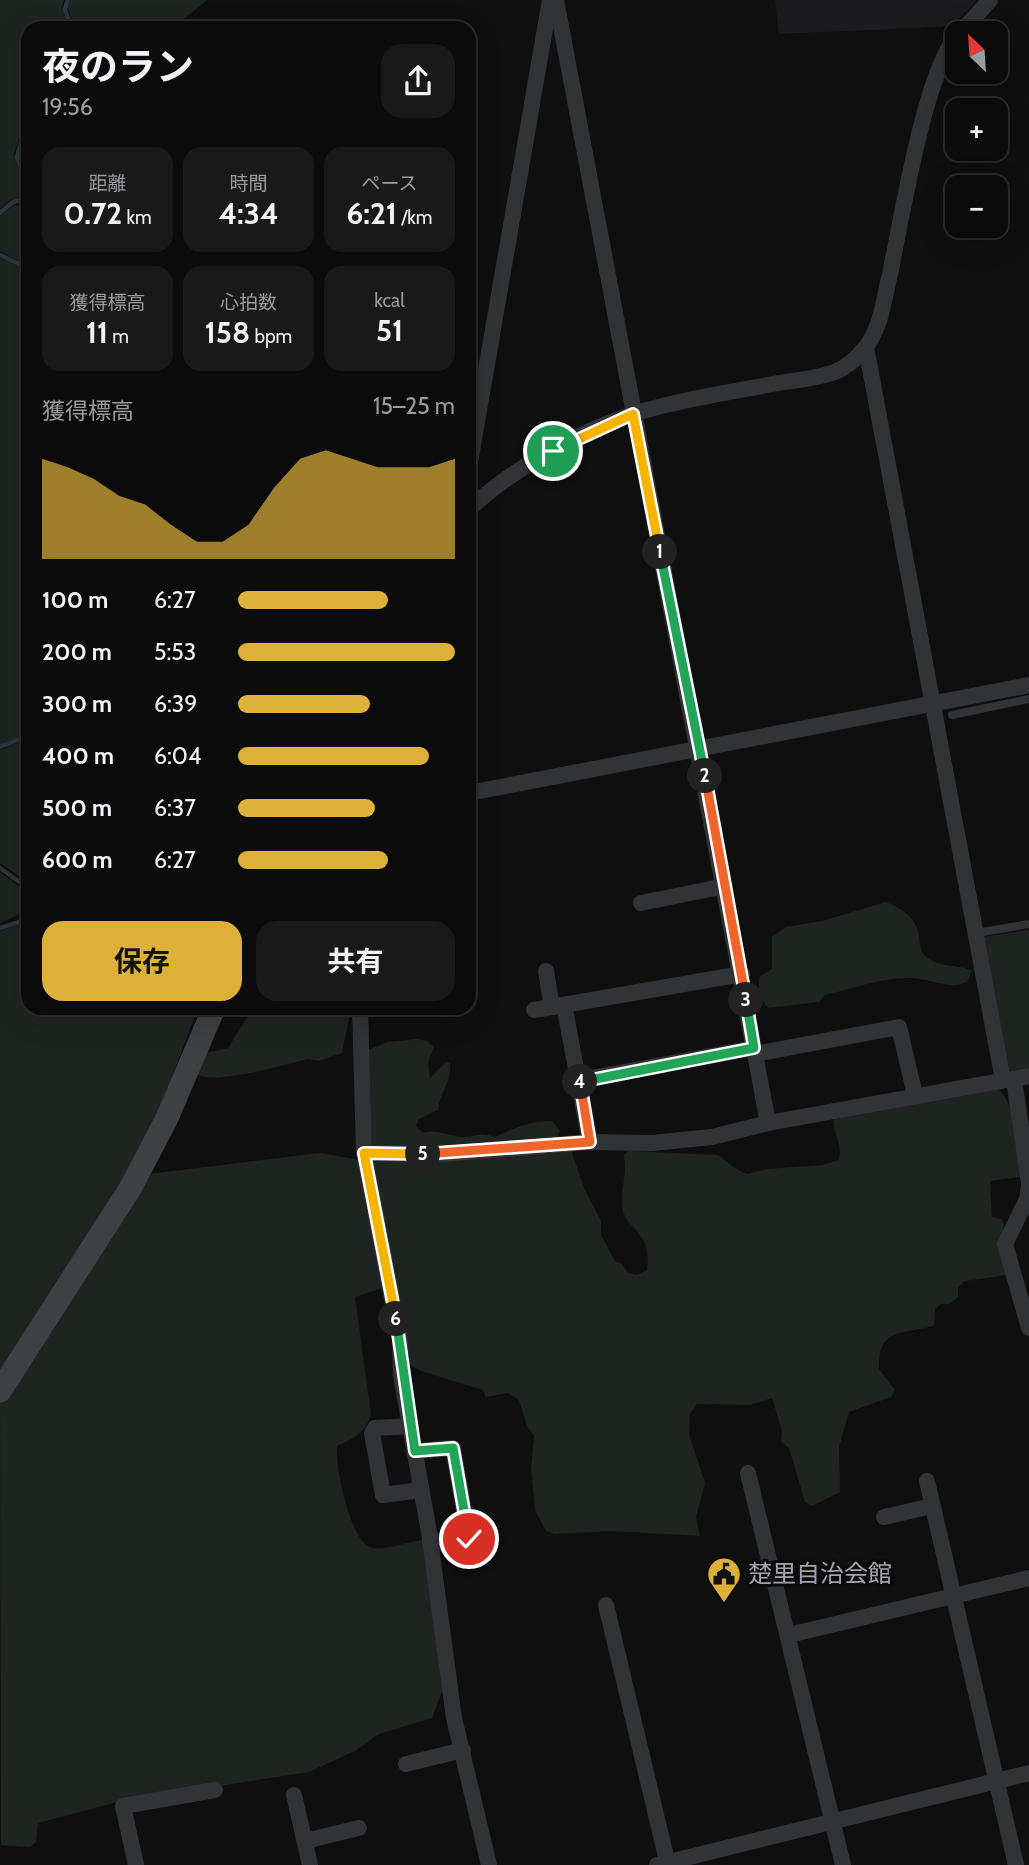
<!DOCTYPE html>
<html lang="ja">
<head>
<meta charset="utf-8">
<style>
	:root { --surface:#0b0b0c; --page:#19191a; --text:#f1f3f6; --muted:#9a9b9d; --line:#2b2b2d; --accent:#ddb03a }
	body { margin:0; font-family:Cabin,"Noto Sans JP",sans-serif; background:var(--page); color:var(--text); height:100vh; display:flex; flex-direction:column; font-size:26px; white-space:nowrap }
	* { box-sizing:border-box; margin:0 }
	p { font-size:23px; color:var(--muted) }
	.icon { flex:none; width:38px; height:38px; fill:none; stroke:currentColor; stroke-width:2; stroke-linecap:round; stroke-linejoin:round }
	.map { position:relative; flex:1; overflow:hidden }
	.drawer { position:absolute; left:21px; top:21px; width:455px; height:994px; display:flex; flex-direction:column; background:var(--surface); border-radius:21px; box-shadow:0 7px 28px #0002,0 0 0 2px var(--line) }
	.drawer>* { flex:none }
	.needle { width:46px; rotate:335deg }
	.controls { position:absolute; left:945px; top:21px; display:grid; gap:14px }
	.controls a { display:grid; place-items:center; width:63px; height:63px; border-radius:14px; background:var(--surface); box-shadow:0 7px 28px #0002,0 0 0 2px var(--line); font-size:35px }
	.pin { position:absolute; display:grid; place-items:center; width:60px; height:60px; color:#fff; margin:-30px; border:4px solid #fff; border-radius:50%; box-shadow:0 2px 7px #0007 }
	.km { position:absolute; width:35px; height:35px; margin:-18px; border-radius:50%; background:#222; color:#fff; font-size:19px; line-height:35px; text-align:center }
	.round { display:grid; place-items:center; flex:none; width:74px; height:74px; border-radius:21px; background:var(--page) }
	.summary { display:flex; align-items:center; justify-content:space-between; height:119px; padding:0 21px }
	h1 { font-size:38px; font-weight:700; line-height:52px }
	.metrics { display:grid; grid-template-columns:repeat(3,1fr); gap:10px; height:119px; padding:7px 21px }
	.metrics div { display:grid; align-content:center; border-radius:18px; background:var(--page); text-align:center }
	.metrics b { font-size:30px; font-weight:700 }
	.metrics small { font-size:19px; font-weight:400 }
	.metrics p { font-size:19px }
	.chart { height:196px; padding:14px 21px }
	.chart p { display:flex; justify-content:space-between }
	.chart svg { width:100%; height:126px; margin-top:7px; fill:var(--accent); opacity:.7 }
	.button { display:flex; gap:14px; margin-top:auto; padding:14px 21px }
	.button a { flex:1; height:80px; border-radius:21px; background:var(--accent); color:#111; font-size:28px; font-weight:700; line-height:80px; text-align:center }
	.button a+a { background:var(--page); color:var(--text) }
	ul { padding:0 21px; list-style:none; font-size:23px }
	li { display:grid; grid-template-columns:112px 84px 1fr; align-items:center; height:52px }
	li i { height:18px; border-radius:9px; background:var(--accent) }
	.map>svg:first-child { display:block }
</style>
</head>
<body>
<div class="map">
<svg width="1029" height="1865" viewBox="0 0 1029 1865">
	<rect width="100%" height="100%" fill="#0f0f10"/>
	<!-- built -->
	<polygon fill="#1b1b1d" points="775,0 978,0 953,24 940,27 779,34"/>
	<!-- green -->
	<g fill="#1e241f">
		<polygon points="0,0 64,0 62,8 69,28 28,28 28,109 14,154 27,195 10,200 0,209"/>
		<polygon points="71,0 207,0 173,28 74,28 68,7"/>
		<polygon points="28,202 28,260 18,261 0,251 0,217 13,206"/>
		<polygon points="0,258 17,266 28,266 28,734 4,744 0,744"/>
		<polygon points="28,739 28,883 0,863 0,750"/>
		<polygon points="0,872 28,893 28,910 0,923"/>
		<path d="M886,902C935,922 909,946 929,959C942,968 959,964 972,971L967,982C951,990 930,979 913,978C881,977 856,988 825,995L819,1002L768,1008C760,997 757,990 760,976L772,969V937L786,927L822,921Z"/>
		<polygon points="28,922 28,1008 198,1008 157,1117 133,1167 0,1371 0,931"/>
		<polygon points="1029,930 1029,1069 1013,1072 1006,1067 982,937"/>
		<path d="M253,1008H351L342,1053L319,1061L308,1059C286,1064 214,1086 197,1074L206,1053L228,1048Z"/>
		<path d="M417,1039L427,1041L434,1047L428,1062L430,1078L446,1062L450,1063C452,1082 440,1092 438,1110L419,1119L416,1126L423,1133C438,1129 448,1136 462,1137C477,1138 476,1131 495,1137C514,1128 530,1121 552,1121L560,1131L556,1139L448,1147L372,1148L368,1050L387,1042Z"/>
		<path d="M996,1087C1020,1108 1017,1147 1020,1177L990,1181L992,1217L1002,1219L1004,1225L1001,1240L1007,1275L965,1281L958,1287V1297L950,1304H941L935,1309L934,1326C901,1334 878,1328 879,1369L895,1390L891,1397L849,1412L839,1447L840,1492L812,1506L805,1502L789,1448L781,1442L782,1431L772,1398L750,1405L697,1404L690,1414L689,1434L705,1483L696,1517L700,1536L610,1531L555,1534L546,1531L535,1510L531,1469L534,1436L527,1426L519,1400L508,1393L486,1397L483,1390L421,1371L410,1365L405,1356L370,1161L571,1150L584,1188L601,1221V1235L615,1261L622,1264L628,1273L637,1275L647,1270C653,1229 623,1230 622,1205C621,1188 627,1176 624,1155L629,1151L718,1155L736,1169L747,1174L767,1169L823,1165L839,1160C843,1144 832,1133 834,1118Z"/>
		<path d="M320,1153L360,1160L383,1288L355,1297L371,1414C366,1433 354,1438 337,1446C335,1465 350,1545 373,1548C387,1550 407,1542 422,1540L444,1686L432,1718L379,1734L355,1751L309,1772L117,1802L38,1823L36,1842L30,1847L1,1845L0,1402L149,1174Z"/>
	</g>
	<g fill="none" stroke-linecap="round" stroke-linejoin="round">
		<!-- stream -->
		<g stroke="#2e343b" stroke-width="4.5">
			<polyline points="68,0 65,9 71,28"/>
			<polyline points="28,116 17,157 28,186"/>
			<polyline points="0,213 13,202 28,198"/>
			<polyline points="0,255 19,264 28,263"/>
			<polyline points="0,747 28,736"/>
			<polyline points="0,868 28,888"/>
			<polyline points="0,928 28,919"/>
		</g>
		<!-- lane -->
		<g stroke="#323337" stroke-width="8">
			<polyline points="952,715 1029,699"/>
			<polyline points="976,933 1029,924"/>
		</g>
		<!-- street -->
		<g stroke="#323337" stroke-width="16">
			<polyline points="556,0 768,1123"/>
			<polyline points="960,33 990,0"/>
			<polyline points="866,347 1003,1080"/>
			<polyline points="469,468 550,0"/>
			<path d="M469,509C514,468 575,433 633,414C679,400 726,393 773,384C793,380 816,379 835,372C847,367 857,358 864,349C881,330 884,298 890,274C901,222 925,71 957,36"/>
			<polyline points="469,793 1029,685"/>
			<polyline points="641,903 725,886"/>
			<polyline points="546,971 552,1007"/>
			<polyline points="564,1005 590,1142"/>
			<polyline points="360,1008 364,1153 400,1340 401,1375 429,1532 454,1718 489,1865"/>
			<polyline points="534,1010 742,974"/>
			<polyline points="755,1054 899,1027 915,1095"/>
			<polyline points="1014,1079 1029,1183"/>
			<polyline points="580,1080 754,1048"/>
			<polyline points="364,1153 442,1154 590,1142 652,1143 712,1137 768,1123 1029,1076"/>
			<polyline points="1029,1186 1027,1199 1005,1244 1029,1328"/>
			<polyline points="410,1426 375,1428 372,1433 383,1495 421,1490"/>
			<polyline points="415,1451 453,1448 469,1539 430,1542"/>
			<polyline points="748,1473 843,1865"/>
			<polyline points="927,1481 1016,1865"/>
			<polyline points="884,1517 932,1506"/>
			<polyline points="606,1605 668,1865"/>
			<polyline points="789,1635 1029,1578"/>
			<polyline points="406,1764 463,1750"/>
			<polyline points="294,1795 310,1865"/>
			<polyline points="305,1841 359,1828"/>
			<polyline points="136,1865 123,1806 215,1790"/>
			<polyline points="657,1865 1029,1773"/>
		</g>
		<!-- secondary -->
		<polyline stroke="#3f4044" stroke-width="23" points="0,1391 131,1187 167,1118 214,1008"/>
	</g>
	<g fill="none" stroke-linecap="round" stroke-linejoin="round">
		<!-- split-1 casing -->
		<g stroke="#fff" stroke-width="14">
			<polyline id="split-1" points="553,451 633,414 660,552"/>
		</g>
		<!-- split-2 casing -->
		<g stroke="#fff" stroke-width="14">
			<polyline id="split-2" points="660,552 705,776"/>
		</g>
		<!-- split-3 casing -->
		<g stroke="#fff" stroke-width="14">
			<polyline id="split-3" points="705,776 746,1000"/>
		</g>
		<!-- split-4 casing -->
		<g stroke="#fff" stroke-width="14">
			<polyline id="split-4" points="580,1082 754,1048 746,1000"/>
		</g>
		<!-- split-5 casing -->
		<g stroke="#fff" stroke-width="14">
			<polyline id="split-5" points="423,1154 590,1142 580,1082"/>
		</g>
		<!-- split-6 casing -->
		<g stroke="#fff" stroke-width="14">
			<polyline id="split-6" points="396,1319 364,1153 423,1154"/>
		</g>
		<!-- split-7 casing -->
		<g stroke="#fff" stroke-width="14">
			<polyline id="split-7" points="396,1319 415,1451 453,1448 469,1539"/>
		</g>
		<!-- split-1 -->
		<use href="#split-1" stroke="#f5b400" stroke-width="9"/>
		<!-- split-2 -->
		<use href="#split-2" stroke="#22a559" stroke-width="9"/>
		<!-- split-3 -->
		<use href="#split-3" stroke="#f0652b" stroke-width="9"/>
		<!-- split-4 -->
		<use href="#split-4" stroke="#22a559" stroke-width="9"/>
		<!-- split-5 -->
		<use href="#split-5" stroke="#f0652b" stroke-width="9"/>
		<!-- split-6 -->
		<use href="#split-6" stroke="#f5b400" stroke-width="9"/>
		<!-- split-7 -->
		<use href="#split-7" stroke="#22a559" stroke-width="9"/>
	</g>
	<!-- icons -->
	<defs>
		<g id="civic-pin" transform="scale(1.75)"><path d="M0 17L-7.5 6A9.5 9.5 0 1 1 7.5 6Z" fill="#ddb03a" stroke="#0a0a0b"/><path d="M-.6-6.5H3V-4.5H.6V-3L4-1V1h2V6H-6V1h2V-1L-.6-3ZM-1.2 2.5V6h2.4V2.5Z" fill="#111"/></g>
	</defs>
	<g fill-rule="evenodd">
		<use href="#civic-pin" x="724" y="1574"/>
	</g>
	<g text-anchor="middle" stroke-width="6" stroke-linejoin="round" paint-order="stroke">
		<!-- poi labels -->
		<g font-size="24" fill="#a1a5af" stroke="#0a0a0b" text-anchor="start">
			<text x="748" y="1582">楚里自治会館</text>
		</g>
	</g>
</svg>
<div class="controls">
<a><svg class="needle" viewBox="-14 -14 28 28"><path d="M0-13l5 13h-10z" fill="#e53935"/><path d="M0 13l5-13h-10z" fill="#9a9b9d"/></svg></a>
<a>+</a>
<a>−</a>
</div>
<div class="pin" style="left:553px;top:451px;background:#1e9e55"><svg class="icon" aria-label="arrive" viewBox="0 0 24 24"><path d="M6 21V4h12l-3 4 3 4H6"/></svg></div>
<div class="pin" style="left:469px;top:1539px;background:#d93025"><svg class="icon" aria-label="check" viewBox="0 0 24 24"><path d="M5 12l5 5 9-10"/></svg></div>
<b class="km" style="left:660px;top:552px">1</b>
<b class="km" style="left:705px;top:776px">2</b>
<b class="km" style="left:746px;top:1000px">3</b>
<b class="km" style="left:580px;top:1082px">4</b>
<b class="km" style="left:423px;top:1154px">5</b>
<b class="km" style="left:396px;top:1319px">6</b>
<section class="drawer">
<div class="summary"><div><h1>夜のラン</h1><p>19:56</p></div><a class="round"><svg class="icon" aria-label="share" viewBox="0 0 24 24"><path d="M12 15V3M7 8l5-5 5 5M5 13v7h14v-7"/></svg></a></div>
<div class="metrics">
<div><p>距離</p><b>0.72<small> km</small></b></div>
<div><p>時間</p><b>4:34</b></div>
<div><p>ペース</p><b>6:21<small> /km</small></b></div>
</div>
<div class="metrics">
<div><p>獲得標高</p><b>11<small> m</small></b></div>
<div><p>心拍数</p><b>158<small> bpm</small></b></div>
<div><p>kcal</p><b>51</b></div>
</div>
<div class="chart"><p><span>獲得標高</span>15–25 m</p>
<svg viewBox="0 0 160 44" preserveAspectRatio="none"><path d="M0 44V9L10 12L20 16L30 22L40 25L50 32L60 38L70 38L80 32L90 19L100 9L110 6L120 9L130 12L140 12L150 12L160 9V44z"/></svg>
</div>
<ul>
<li><b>100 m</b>6:27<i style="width:69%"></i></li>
<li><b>200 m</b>5:53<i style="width:100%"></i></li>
<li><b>300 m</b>6:39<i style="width:61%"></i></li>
<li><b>400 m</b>6:04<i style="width:88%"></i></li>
<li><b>500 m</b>6:37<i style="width:63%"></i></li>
<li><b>600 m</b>6:27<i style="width:69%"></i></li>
</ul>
<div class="button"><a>保存</a><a>共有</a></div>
</section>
</div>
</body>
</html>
